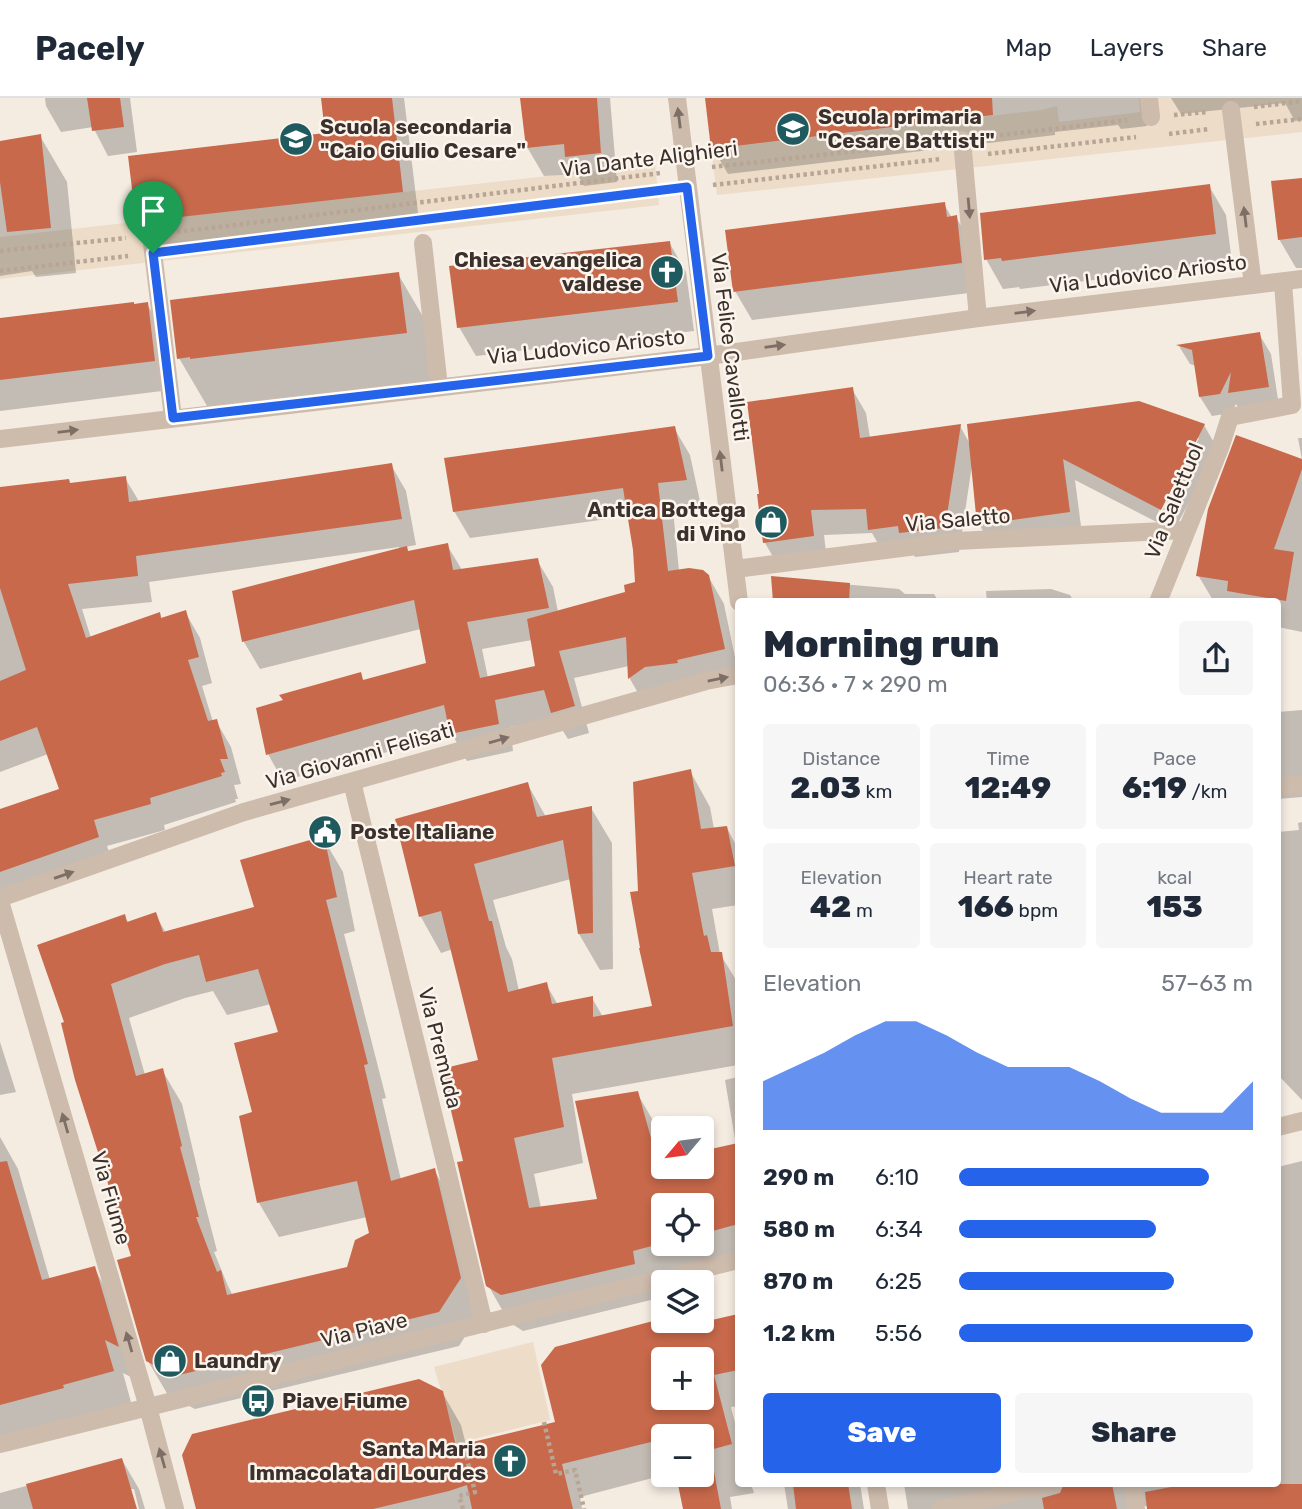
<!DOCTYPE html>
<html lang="en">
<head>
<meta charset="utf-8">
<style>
	:root { --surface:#fff; --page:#f6f6f7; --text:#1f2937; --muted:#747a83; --line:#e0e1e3; --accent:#2563eb }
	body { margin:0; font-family:Rubik,sans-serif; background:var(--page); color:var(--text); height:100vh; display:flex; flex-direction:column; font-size:26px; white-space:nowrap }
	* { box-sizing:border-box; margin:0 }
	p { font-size:23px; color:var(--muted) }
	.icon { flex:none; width:38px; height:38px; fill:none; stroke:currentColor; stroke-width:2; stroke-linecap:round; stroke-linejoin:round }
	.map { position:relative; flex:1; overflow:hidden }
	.panel { position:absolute; left:735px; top:500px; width:546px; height:889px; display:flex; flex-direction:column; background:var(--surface); border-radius:7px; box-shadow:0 4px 10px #0003 }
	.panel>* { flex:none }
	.needle { width:46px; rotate:241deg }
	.controls { position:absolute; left:651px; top:1018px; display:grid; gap:14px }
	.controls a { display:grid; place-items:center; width:63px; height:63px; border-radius:7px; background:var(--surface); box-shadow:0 4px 10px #0003; font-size:35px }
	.pin { position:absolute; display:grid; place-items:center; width:60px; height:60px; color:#fff; margin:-72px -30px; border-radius:50% 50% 50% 0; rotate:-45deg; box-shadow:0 0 7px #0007 }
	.pin .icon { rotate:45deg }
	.round { display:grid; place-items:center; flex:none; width:74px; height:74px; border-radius:7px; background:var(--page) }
	.head { display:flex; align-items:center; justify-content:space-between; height:119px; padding:0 28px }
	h1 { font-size:38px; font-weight:800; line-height:52px }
	.metrics { display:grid; grid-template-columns:repeat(3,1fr); gap:10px; height:119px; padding:7px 28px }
	.metrics div { display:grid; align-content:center; border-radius:7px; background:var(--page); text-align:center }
	.metrics b { font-size:30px; font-weight:800 }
	.metrics small { font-size:19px; font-weight:400 }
	.metrics p { font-size:19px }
	.chart { height:196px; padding:14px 28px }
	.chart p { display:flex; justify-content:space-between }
	.chart svg { width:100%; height:126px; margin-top:7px; fill:var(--accent); opacity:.7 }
	.action { display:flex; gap:14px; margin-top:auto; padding:14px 28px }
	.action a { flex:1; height:80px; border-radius:7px; background:var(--accent); color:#fff; font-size:28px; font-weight:800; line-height:80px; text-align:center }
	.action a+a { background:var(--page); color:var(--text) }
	ul { padding:0 28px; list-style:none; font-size:23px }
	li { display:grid; grid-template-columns:112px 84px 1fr; align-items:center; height:52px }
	li i { height:18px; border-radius:9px; background:var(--accent) }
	header { display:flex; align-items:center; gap:42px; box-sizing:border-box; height:98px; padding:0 35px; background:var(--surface); border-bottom:2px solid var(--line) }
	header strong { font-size:33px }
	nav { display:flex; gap:38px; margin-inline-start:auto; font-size:24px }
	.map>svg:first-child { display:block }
</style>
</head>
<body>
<header>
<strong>Pacely</strong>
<nav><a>Map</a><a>Layers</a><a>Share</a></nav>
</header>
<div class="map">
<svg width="1302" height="1411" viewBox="0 0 1302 1411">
	<rect width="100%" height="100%" fill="#f4ebe1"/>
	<!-- plaza -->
	<g fill="#ecdcc8">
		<polygon points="1139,0 1302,0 1302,34 717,97 711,51 1042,12 1057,8 1059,24 1140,14"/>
		<polygon points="655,66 659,107 0,181 0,139"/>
		<polygon points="533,1244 550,1322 457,1345 434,1269"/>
	</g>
	<!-- shadow -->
	<g fill="#0003" fill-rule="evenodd">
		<polygon points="45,0 130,0 137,54 108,58 93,29 61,34 46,8"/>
		<polygon points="323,0 404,0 419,123 154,153 137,124 327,37"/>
		<polygon points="522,0 610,0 617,84 584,88 577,76 544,78 527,49"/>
		<polygon points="707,0 1143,0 1147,28 1121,31 1118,27 1055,34 1055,37 728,76 713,50"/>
		<polygon points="1171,0 1302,0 1302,22 1295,23 1285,5 1181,16"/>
		<polygon points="40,38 67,84 76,175 36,179 32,173 0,178 0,45"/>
		<polygon points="1302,81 1302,170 1296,170 1279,141"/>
		<polygon points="1209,88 1226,117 1232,165 1020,191 1019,189 1003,191 986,161"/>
		<polygon points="944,106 952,120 956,119 973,149 977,194 752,222 735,193"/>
		<polygon points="669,144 686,174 694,233 476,258 459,229"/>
		<polygon points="398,176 429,229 437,288 210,313 179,260"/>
		<polygon points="147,206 164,235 170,292 0,313 0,222"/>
		<polygon points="1259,236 1271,256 1279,308 1241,314 1236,306 1231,315 1212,318 1200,299 1196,268 1190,266 1179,248"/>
		<path d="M852,291L866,315L870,340L960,328L971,348L1204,327L1217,350L1174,433L1075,382L1082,436L992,449L979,426L972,367L959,454L915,459L911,452L884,456L872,435L824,437L827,462L779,469L765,445ZM1196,340H1199L1159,420L1156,419Z"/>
		<path d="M674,330L690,357L701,408L673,412L679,473L708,478L724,506L738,574L645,607L630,581L629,568L574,580L589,635L568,641L555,620L510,629L513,653L467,663L452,636L283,683L268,656L360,576L364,583L428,566L421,531L260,571L244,544L234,494L400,452L399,449L149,484L152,504L82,511L91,540L160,516L162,521L185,514L200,540L212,585L202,588L213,624L216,623L231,649L241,686L234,687L238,701H235L236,704L164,727L165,732L107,748L113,765L0,805V713L61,692L48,656L0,674V390L71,386L125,380L140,405L391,367L406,393L416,447L405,449L409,455L447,447L462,472L537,462L553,489L558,514L627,495L636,486L635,452L629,418L470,440L454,413ZM532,542L537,570L488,580L482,551Z"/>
		<polygon points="1298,340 1302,340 1302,362"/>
		<polygon points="1302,362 1302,534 1278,529 1278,504 1214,504 1198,477"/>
		<polygon points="773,480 899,491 905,496 934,496 939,504 775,504"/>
		<polygon points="1051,491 1070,497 1074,504 987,504 986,493"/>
		<polygon points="1302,612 1302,699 1278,701 1278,614"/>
		<path d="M690,673L710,709L714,731L727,730L738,751V807L712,811L720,856L738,885V967L572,996L583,1065L534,1076L541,1110L599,1102L637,995L658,1031L663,1050V1069H702V1054L736,1047L725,982L738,979V1167L652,1189L655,1201L523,1233L509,1224L488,1187L465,1064L480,963L453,851L441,855L421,819L397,723L528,687L546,719L591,710L612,745L613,871L600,872L579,836L571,781L493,802L506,849L512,861L519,893L546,886L558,907L592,900L603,919L654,909L640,794ZM663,1108H702V1146H663Z"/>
		<polygon points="1302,724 1302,1002 1278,977 1278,734 1299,732 1298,725"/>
		<path d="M323,740L343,774L355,833L344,836L386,1000L382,1001L401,1082L434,1072L454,1106L480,1215L459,1248L195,1311L168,1297L148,1263L133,1160L67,925L124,818L129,825L155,816L166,835L256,810ZM213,893L227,917L271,906L281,935L254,1015L241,1019L259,1105L279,1139L367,1119L371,1136L348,1171L233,1198L228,1188L214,1154L217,1153L199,1083L200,1082L182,1006L162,972L145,977L129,920L185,900Z"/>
		<polygon points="0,944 16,994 0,997"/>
		<polygon points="0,1039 18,1071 50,1182 94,1170 114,1205 137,1282 123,1275 132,1308 0,1348"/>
		<polygon points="1302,1063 1302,1411 1148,1411 1148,1408 1144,1408 1142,1411 908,1411 904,1386 1278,1386 1278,1069"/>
		<path d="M738,1218V1308L731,1309L738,1337V1386H751L754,1395L730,1399L732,1411H685L702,1377V1339H663L664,1377L580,1399L582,1411H197L442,1294L461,1327L466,1347L557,1326L556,1250L663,1223H674L678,1232ZM663,1262H702V1300H663Z"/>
		<polygon points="122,1362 139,1391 145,1411 139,1411 134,1391 130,1391 136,1411 0,1411 0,1395"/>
		<polygon points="784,1386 860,1386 864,1411 788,1411"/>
	</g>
	<!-- building -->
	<g fill="#c8694b" fill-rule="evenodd">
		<polygon points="87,0 120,0 124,29 92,33"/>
		<polygon points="321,0 392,0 403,94 136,124 128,58 325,35"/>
		<polygon points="520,0 597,0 601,55 565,59 564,46 526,50"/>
		<polygon points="705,0 992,0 993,17 711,51"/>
		<polygon points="41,36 51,130 7,134 0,84 0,43"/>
		<polygon points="1302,80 1302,139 1278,142 1271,83"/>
		<polygon points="1210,86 1216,136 1002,163 1001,160 984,162 980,115"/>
		<polygon points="945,104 947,119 957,117 962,165 733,194 725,132"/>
		<polygon points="670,143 678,204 457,230 449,168"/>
		<polygon points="399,174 407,235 190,261 190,259 177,261 170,202"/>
		<polygon points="134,204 134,206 148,204 155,263 0,282 0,220"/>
		<polygon points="1260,234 1269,289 1228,295 1231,274 1220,296 1199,299 1192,252 1176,247"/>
		<polygon points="853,289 860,340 961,326 945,430 899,435 898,428 868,432 866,411 811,412 814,438 763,445 757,396 759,396 747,304"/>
		<polygon points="1139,303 1205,326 1161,412 1063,361 1070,414 977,427 967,326"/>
		<polygon points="675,328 687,382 658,385 668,473 689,470 703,472 709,477 725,551 677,562 678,565 645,569 628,581 626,539 559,553 575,608 551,615 544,592 495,602 499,626 450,636 444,607 266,657 256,610 283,602 279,597 361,574 363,582 426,565 414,502 242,544 232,493 407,448 408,453 448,445 453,472 538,460 549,510 467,524 480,580 535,568 527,521 625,494 624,487 635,484 633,452 623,390 453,414 444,360"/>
		<polygon points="1236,337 1302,361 1302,371 1274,451 1294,454 1286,503 1227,493 1228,483 1196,478 1208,411"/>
		<polygon points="392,365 402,421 136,458 138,478 68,486 86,540 160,514 161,520 186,512 199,559 188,562 208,623 217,621 228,661 220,661 225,674 221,675 222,678 150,700 151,706 94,722 99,739 0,774 0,711 59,691 37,629 0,643 0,583 26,572 0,490 0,389 69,381 70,385 126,378 129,404"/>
		<polygon points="771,478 850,485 849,504 773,504"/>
		<polygon points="691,671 701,731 727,728 735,768 692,775 704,838 707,837 711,854 722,854 733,928 552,960 564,1029 514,1040 529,1110 597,1101 575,1003 638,993 657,1062 663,1061 663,1069 702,1069 702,1053 738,1045 738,1126 702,1136 702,1108 663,1108 663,1145 633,1153 635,1166 501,1197 486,1188 457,1064 463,1063 441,971 478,962 441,813 419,819 395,721 528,684 537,719 592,708 593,835 578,836 563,742 474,766 489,823 492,823 508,894 547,884 552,906 593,898 593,919 652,908 639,850 640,850 630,794 638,793 633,684"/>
		<path d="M324,738L337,799L326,802L368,966L364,967L391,1083L435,1070L461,1180L439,1214L175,1278L146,1263L117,1162L131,1158L75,982L61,925L64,924L37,847L125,816L127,824L156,814L163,834L254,809L240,762ZM199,857L206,884L258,871L278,934L234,945L252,1014L239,1018L257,1105L357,1083L369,1135L355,1142L347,1169L227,1197L221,1172L217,1174L196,1119H199L180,1049L182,1048L163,970L136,978L111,886L165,866Z"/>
		<polygon points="7,1063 42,1182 95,1168 119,1249 105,1242 114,1273 63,1287 64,1290 0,1307 0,1064"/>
		<path d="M738,1216V1272L714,1277L732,1346L710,1352L721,1411H683L676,1377H702V1339H663V1341L562,1366L573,1411H472L467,1387L449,1393L373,1411H196L182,1357L192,1336L419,1281L443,1293L456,1348L555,1324L541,1267L555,1249L653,1223H674L677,1230ZM663,1262H702V1300H663Z"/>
		<polygon points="122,1360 137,1411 33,1411 26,1386"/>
		<polygon points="793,1386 848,1386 852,1411 796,1411"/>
		<polygon points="1064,1386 1112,1386 1117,1411 1044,1411 1042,1400 1060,1395"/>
		<polygon points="1187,1386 1302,1386 1302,1411 1147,1411 1145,1394"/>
	</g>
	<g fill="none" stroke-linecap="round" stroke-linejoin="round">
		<!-- path -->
		<g stroke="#b9a596" stroke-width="4.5" stroke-dasharray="3.5 3.5" stroke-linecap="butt">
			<polyline points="1254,9 1302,3"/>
			<polyline points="1174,17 1207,14"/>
			<polyline points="1256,26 1302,21"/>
			<polyline points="1169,36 1209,31"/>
			<polyline points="986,39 1127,22"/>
			<polyline points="988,56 1136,39"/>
			<polyline points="712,69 939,44"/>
			<polyline points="713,87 941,61"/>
			<polyline points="432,121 663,92"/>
			<polyline points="177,134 661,75"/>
			<polyline points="178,152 409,124"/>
			<polyline points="0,153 126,140"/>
			<polyline points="0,173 128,158"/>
			<polyline points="544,1324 556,1376 575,1372 584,1411"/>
			<polyline points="463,1411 459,1398 475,1394 463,1344"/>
		</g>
		<!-- service -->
		<g stroke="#cdbbac" stroke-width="18">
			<polyline points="1231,12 1253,187"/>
			<polyline points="962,42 978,220"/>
			<polyline points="151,137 173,320"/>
			<polyline points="423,145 439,289"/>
		</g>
		<!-- pedestrian -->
		<g stroke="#cdbbac" stroke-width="18">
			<polyline points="1149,0 1151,19"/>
			<polyline points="446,1068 484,1226"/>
		</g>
		<!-- minor -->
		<g stroke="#cdbbac" stroke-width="18">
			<polyline points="677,0 739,504"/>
			<polyline points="0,341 708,258 978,220 1302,181"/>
			<polyline points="735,471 956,443 1186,432"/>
			<polyline points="1158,504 1220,350 1230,319 1292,307 1283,184"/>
			<polyline points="352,684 446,1068"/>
			<polyline points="1278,688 1302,687"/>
			<polyline points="0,800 244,714 706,583 738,577"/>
			<polyline points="0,803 148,1309 175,1411"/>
			<polyline points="876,1386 880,1411"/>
			<polyline points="1132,1386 1136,1411"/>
			<polyline points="941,1411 1053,1386"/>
		</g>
		<!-- tertiary -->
		<g stroke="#cdbbac" stroke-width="18">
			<polyline points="1278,1029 1302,1023"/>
			<polyline points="0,1346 738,1162"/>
		</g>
	</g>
	<!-- one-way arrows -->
	<defs><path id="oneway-solid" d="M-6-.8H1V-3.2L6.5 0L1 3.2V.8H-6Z" transform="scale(1.75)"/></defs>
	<g fill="#7d6f65">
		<use href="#oneway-solid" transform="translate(679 20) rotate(-97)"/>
		<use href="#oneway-solid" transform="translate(969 110) rotate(85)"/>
		<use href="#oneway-solid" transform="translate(1245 119) rotate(-97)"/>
		<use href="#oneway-solid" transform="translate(1025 214) rotate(-7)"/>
		<use href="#oneway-solid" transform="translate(775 248) rotate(-8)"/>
		<use href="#oneway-solid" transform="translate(68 333) rotate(-7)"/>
		<use href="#oneway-solid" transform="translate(721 363) rotate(-97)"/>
		<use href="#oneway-solid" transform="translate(718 581) rotate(-11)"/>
		<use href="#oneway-solid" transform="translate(499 642) rotate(-16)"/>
		<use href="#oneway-solid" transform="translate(280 704) rotate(-15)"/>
		<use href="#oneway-solid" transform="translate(64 777) rotate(-19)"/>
		<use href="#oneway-solid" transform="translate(65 1025) rotate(-106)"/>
		<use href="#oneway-solid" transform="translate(129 1244) rotate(-106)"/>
		<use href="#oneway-solid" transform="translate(162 1360) rotate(-106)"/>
	</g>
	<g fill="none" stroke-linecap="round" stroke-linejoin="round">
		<!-- route casing -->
		<g stroke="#fff" stroke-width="14">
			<polygon id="route" points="687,89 708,258 173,320 153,155"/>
		</g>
		<!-- route -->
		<use href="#route" stroke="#2563eb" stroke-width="9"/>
	</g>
	<!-- icons -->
	<defs>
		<g id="school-disc" transform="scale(1.75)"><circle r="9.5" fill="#1f5a5e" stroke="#fbf5ee"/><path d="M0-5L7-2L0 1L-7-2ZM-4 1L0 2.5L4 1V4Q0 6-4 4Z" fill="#fff"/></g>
		<g id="church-disc" transform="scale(1.75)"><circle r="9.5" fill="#1f5a5e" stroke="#fbf5ee"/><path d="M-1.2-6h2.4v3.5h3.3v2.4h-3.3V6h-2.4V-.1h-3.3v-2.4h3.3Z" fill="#fff"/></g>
		<g id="shop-disc" transform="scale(1.75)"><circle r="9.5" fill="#1f5a5e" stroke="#fbf5ee"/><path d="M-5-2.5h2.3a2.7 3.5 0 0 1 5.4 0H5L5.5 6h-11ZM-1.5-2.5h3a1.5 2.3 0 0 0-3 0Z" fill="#fff"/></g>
		<g id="civic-disc" transform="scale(1.75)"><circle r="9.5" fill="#1f5a5e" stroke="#fbf5ee"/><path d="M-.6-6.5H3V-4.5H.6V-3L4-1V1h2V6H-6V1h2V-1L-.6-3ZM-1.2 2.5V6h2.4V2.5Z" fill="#fff"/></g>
		<g id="bus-disc" transform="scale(1.75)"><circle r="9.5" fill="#1f5a5e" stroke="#fbf5ee"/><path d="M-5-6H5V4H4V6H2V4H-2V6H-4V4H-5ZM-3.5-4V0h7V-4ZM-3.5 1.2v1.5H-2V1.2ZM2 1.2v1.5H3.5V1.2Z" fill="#fff"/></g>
	</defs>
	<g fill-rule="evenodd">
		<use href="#school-disc" x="793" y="31"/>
		<use href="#school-disc" x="296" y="41"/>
		<use href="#church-disc" x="667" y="174"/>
		<use href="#shop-disc" x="771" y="424"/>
		<use href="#civic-disc" x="325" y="734"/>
		<use href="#shop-disc" x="170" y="1263"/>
		<use href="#bus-disc" x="258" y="1303"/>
		<use href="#church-disc" x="510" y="1363"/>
	</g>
	<g text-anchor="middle" stroke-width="5" stroke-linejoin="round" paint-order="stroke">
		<!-- poi labels -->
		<g font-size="21" font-weight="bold" fill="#3b302b" stroke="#fbf5ee" text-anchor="start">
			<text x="818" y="26">Scuola primaria<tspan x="818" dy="24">"Cesare Battisti"</tspan></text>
			<text x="320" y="36">Scuola secondaria<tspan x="320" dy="24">"Caio Giulio Cesare"</tspan></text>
			<text x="642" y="169" text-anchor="end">Chiesa evangelica<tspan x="642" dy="24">valdese</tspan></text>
			<text x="746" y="419" text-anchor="end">Antica Bottega<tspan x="746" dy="24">di Vino</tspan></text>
			<text x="350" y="741">Poste Italiane</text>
			<text x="194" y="1270">Laundry</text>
			<text x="282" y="1310">Piave Fiume</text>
			<text x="486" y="1358" text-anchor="end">Santa Maria<tspan x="486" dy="24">Immacolata di Lourdes</tspan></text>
		</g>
		<!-- street labels -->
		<g font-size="21" fill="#3b302b" stroke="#fbf5ee">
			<text transform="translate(649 61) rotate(-7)" y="7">Via Dante Alighieri</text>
			<text transform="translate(1148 176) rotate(-7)" y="7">Via Ludovico Ariosto</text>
			<text transform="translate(586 249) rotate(-6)" y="7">Via Ludovico Ariosto</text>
			<text transform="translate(730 249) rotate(83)" y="7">Via Felice Cavallotti</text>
			<text transform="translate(1174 403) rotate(-68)" y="7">Via Salettuol</text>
			<text transform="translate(958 422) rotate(-5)" y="7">Via Saletto</text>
			<text transform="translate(360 658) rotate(-16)" y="7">Via Giovanni Felisati</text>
			<text transform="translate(440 950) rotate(76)" y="7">Via Premuda</text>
			<text transform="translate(111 1100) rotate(74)" y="7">Via Fiume</text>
			<text transform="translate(364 1232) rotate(-14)" y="7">Via Piave</text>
		</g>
	</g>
</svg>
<div class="controls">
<a><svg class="needle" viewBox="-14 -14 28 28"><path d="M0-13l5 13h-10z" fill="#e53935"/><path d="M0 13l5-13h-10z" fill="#747a83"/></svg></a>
<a><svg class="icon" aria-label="locate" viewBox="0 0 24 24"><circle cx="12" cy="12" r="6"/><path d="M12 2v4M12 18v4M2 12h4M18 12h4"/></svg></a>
<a><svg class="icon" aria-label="layers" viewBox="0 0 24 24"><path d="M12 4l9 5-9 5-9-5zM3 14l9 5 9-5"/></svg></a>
<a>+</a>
<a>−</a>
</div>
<div class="pin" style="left:153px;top:155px;background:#1e9e55"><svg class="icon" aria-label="arrive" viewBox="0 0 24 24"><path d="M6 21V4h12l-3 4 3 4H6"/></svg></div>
<section class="panel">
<div class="head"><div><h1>Morning run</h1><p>06:36 · 7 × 290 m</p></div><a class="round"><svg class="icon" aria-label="share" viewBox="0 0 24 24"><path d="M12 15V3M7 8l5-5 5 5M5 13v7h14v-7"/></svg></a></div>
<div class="metrics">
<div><p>Distance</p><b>2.03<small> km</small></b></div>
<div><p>Time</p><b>12:49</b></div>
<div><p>Pace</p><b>6:19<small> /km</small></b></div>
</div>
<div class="metrics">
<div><p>Elevation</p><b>42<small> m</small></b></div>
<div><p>Heart rate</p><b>166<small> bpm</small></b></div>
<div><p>kcal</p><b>153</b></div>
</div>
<div class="chart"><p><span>Elevation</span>57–63 m</p>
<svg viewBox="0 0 160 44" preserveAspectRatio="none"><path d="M0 44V27L10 22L20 17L30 11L40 6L50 6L60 11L70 17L80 22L90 22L100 22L110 27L120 33L130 38L140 38L150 38L160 27V44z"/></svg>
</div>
<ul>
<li><b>290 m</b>6:10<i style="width:85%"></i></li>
<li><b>580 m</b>6:34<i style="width:67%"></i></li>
<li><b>870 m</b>6:25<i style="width:73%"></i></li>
<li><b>1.2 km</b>5:56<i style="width:100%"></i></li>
</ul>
<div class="action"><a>Save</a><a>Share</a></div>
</section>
</div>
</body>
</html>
